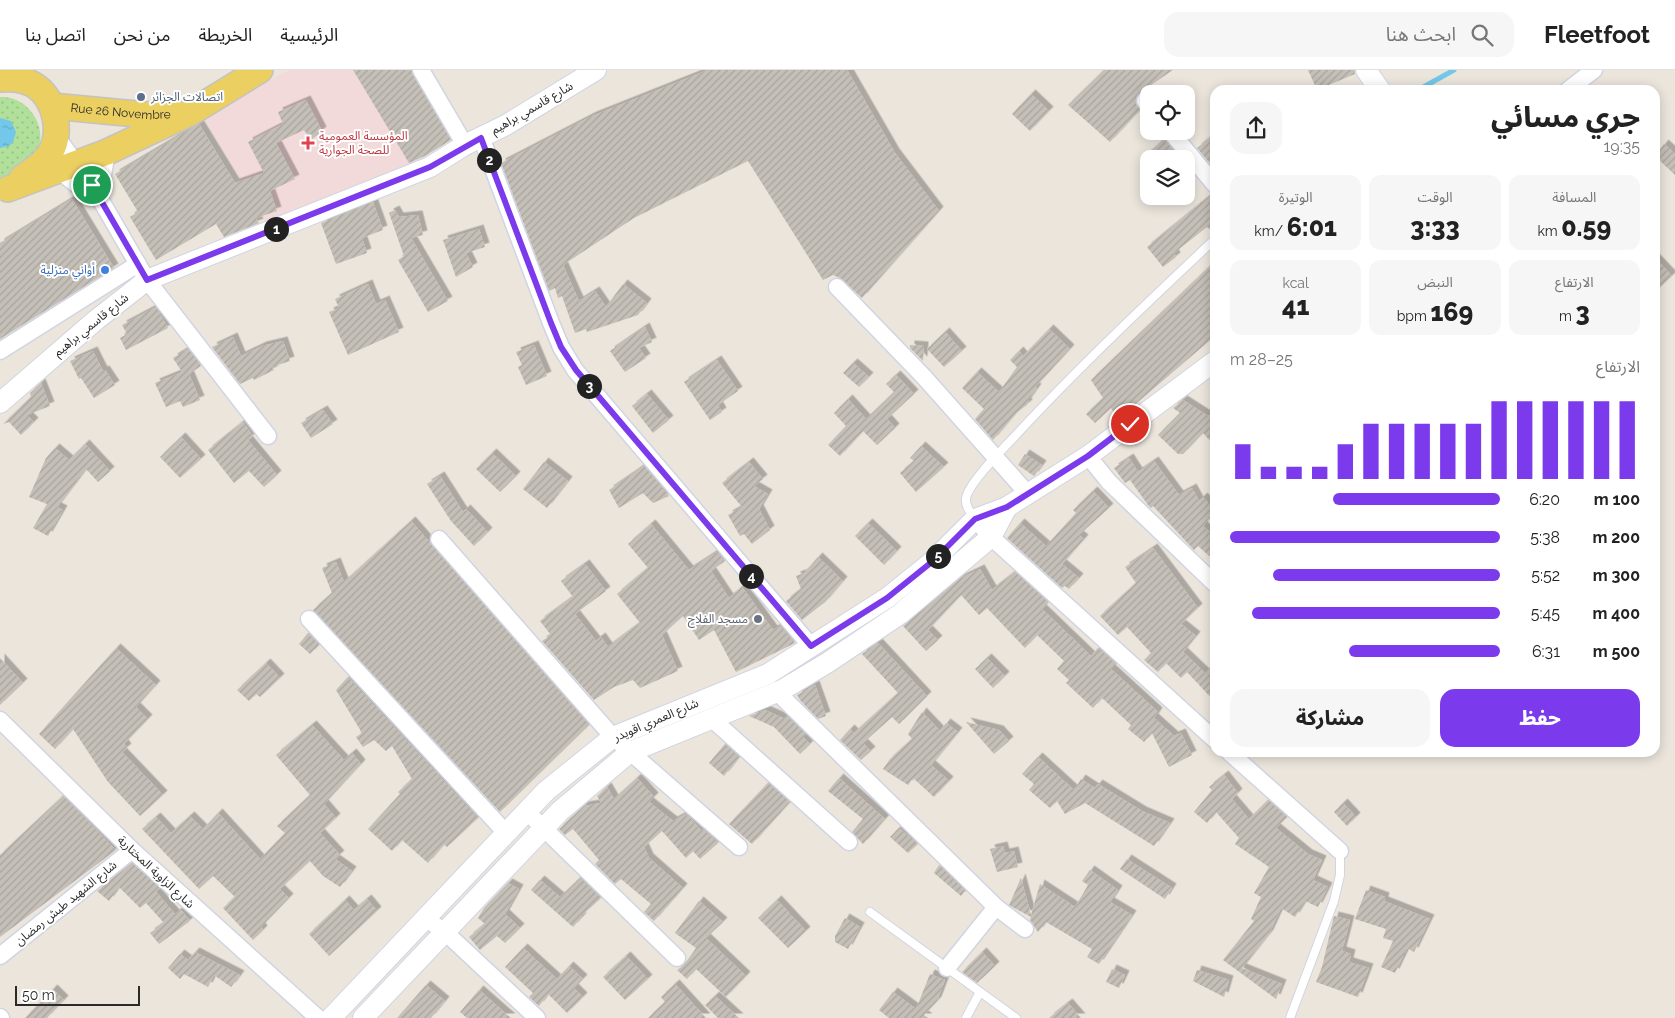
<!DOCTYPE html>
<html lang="ar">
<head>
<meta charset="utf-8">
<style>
	:root { --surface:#fff; --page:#f6f6f6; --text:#222; --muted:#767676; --line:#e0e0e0; --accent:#7c3aed }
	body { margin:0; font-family:Raleway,"Noto Sans Arabic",sans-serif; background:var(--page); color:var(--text); direction:rtl; height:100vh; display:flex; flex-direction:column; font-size:19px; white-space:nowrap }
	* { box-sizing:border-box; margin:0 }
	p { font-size:16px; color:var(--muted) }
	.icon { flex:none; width:28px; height:28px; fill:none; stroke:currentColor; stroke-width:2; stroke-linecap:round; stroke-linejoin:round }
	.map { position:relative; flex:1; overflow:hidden; direction:ltr }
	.drawer { position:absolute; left:1210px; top:15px; width:450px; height:672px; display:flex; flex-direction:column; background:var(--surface); border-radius:15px; box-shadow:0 2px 12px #0003; direction:rtl }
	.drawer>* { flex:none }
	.tools { position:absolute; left:1140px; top:15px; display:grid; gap:10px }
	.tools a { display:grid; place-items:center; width:55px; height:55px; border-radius:10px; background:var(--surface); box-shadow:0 2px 12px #0003; font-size:25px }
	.scale { position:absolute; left:15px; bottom:12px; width:125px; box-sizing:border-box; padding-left:5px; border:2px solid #2a2a2a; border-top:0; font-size:14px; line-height:18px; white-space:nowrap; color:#2a2a2a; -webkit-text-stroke:4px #fff; paint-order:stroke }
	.pin { position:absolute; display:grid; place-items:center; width:42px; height:42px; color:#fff; margin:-21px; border:2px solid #fff; border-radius:50%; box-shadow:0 1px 5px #0007 }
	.km { position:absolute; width:25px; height:25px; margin:-12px; border-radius:50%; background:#222; color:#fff; font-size:14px; line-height:25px; text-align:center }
	.round { display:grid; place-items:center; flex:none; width:52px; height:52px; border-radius:15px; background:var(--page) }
	.overview { display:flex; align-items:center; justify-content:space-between; height:85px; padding:0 20px }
	h1 { font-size:28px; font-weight:800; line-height:38px }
	.stats { display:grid; grid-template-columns:repeat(3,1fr); gap:8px; height:85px; padding:5px 20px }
	.stats div { display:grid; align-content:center; border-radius:12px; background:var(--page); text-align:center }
	.stats b { font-size:25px; font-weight:800 }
	.stats small { font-size:14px; font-weight:400 }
	.stats p { font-size:14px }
	.chart { height:140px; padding:10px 20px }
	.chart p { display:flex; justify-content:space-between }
	.chart svg { width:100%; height:90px; margin-top:5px; stroke:var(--accent); stroke-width:6 }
	.button { display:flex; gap:10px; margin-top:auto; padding:10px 20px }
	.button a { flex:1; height:58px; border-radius:15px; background:var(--accent); color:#fff; font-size:20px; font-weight:800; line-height:58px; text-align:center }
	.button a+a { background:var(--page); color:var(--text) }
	ul { padding:0 20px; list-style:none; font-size:16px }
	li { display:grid; grid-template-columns:80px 60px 1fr; align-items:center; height:38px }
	li i { height:12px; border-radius:6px; background:var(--accent) }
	header { display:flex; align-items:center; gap:30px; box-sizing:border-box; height:70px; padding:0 25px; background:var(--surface); border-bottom:1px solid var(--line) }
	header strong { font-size:24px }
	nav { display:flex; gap:28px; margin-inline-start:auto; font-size:18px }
	.search { width:350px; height:45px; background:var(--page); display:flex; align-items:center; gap:12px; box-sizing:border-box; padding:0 18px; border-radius:15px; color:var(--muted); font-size:19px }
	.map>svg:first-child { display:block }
</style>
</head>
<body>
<header>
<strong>Fleetfoot</strong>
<div class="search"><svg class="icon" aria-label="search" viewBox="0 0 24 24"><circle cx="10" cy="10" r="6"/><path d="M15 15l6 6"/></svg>ابحث هنا</div>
<nav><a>الرئيسية</a><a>الخريطة</a><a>من نحن</a><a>اتصل بنا</a></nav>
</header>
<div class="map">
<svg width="1675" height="948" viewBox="0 0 1675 948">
	<defs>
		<pattern id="grass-dots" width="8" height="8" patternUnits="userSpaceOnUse" patternTransform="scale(1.25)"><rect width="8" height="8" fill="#b0e09a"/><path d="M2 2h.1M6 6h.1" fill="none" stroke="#98c085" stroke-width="1.8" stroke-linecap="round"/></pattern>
		<pattern id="water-ripples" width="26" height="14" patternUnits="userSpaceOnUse" patternTransform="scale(1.25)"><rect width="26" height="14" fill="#72c7ea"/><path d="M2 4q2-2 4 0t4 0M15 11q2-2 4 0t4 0" fill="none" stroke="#63abc9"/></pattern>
		<pattern id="building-hatch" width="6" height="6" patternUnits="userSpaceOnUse" patternTransform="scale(1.25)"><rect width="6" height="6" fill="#c4bfb7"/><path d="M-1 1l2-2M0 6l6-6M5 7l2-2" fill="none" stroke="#a9a49e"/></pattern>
		<filter id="shadow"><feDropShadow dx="4.5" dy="-4.5" stdDeviation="0" flood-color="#0004"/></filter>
	</defs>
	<rect width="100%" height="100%" fill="#ebe5dc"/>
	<!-- medical -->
	<polygon fill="#f2d9da" points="289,0 353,0 413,99 268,156 203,47"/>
	<!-- grass -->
	<path fill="url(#grass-dots)" d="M0,27C30,25 53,63 33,88C25,98 10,107 0,115Z"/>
	<!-- water -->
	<polygon fill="url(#water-ripples)" points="0,48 11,51 16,62 13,72 9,76 0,78"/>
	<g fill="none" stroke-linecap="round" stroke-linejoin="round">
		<!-- stream -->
		<polyline stroke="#72c7ea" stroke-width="5" points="1418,20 1454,0"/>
	</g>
	<!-- building -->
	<g fill="url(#building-hatch)" filter="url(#shadow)">
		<polygon points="353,0 411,0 451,70 425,86 409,93"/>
		<polygon points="708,0 847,0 895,83 939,141 862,228 840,208 833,205 823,210 748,91 634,148 563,195 579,231 595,221 606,237 623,214 647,233 638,245 587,262 586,259 575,263 562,226 558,228 555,218 549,221 501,93 592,46"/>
		<polygon points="1104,0 1173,0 1138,24 1135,33 1140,40 1110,72 1068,35"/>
		<polygon points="1308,0 1354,0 1355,4 1317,20"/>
		<polygon points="1031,24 1049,41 1030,61 1012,44"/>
		<polygon points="306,30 322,61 311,70 304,60 276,73 295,109 270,121 277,141 256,148 259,153 224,167 216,154 156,190 130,147 138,142 115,104 199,54 235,113 264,103 248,72 283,54 278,42"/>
		<polygon points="1215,64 1215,99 1197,78"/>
		<polygon points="1164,69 1180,89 1142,89"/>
		<polygon points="1664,74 1675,84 1675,105 1655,86"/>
		<polygon points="1212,124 1215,125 1215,164 1207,157 1174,183 1176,187 1163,197 1147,177"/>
		<polygon points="72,129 114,198 0,269 0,173"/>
		<polygon points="373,132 383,160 362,168 367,183 336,194 321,153"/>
		<polygon points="395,140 399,147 418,145 423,165 411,168 448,231 428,242 398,190 404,186 389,143"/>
		<polygon points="479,159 485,177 466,183 473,197 456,207 443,170"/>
		<polygon points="1655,188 1672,206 1655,222"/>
		<polygon points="1215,191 1215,266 1118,349 1111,338 1095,353 1086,344 1103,328 1091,310"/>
		<polygon points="368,214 376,234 385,230 399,262 348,285 329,242 339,238 335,229"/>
		<polygon points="156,237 168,258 126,280 120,268 127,264 122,255"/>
		<polygon points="645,257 652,272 639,278 646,288 625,302 610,281"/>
		<polygon points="1049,259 1070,279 1035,317 1037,318 1027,332 1028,334 1015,344 993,370 975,349 984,339 962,318 977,302 999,322 1017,297 1010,290 1019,281 1023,286"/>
		<polygon points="945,262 962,281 944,297 927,279"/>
		<polygon points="233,267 241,286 262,276 283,271 290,291 272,297 274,300 254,310 253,308 240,314 212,277"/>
		<polygon points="534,275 547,306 526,315 518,297 522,295 516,282"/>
		<polygon points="910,275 924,276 923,291 910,278"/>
		<polygon points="188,279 201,296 189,304 200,330 183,337 180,331 166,337 155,313 182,302 173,288"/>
		<polygon points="93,281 103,301 105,300 115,315 94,328 81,308 79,309 70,291"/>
		<polygon points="717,290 738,321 718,335 722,342 710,350 684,312"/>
		<polygon points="853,293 869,307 859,317 843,303"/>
		<polygon points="896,305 914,324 887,349 895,358 877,375 863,361 840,386 828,375 846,356 834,343 848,329 866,349 894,322 886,314"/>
		<polygon points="41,313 50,336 27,345 34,352 21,365 9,352 3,354 31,327 30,323"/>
		<polygon points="647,324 669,350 653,363 632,336"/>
		<polygon points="1183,330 1208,346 1211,345 1215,356 1215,376 1203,363 1183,384 1178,384 1158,365 1180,343 1173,338"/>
		<polygon points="323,340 333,354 311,368 301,353"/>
		<polygon points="243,352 253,366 248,370 277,405 264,417 249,401 234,413 208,380"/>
		<polygon points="181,367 201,389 180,408 160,387"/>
		<polygon points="85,374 110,401 98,412 86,399 57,437 63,440 48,466 33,458 47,434 29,427 46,388 55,378 69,390"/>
		<polygon points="921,376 944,397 916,422 900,403 914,391 910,388"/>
		<polygon points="492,383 516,406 500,422 476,399"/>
		<polygon points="1025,384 1042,395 1034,406 1018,395"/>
		<polygon points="1129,388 1138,402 1154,391 1179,425 1192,418 1199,431 1203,427 1215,441 1203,456 1215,467 1215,480 1209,486 1198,476 1194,480 1153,436 1151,438 1148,435 1130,410 1125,413 1114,398"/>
		<polygon points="544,392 568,411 547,438 523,419"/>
		<polygon points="749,392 763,409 754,416 768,424 759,439 770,460 752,474 744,464 740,466 728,445 742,437 722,413"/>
		<polygon points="644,396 669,426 653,433 643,423 619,438 609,420"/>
		<polygon points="440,406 463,442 466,439 488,462 474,476 451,451 427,414"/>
		<polygon points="1093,421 1109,438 1079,465 1084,469 1062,494 1079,508 1069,519 1065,516 1062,518 1007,468 1020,453 1046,476 1076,443 1073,440"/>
		<polygon points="411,451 589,655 500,742 313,540 332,523 322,498 336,492 344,512"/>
		<polygon points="868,453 897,481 884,495 855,466"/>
		<polygon points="651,454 689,500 717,482 725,491 711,501 729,528 742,517 773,560 780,556 795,573 736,602 714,560 699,570 683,546 662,565 678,601 640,618 633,610 614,617 594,630 542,571 551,565 540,551 573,527 561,511 585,494 606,521 575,544 596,571 601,567 608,577 640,553 617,524 648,498 628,474"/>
		<polygon points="1153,478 1198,538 1181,554 1196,566 1183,582 1205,603 1215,593 1215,632 1187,602 1181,608 1166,593 1158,602 1144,590 1151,583 1127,557 1118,565 1100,546 1136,513 1125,497"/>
		<polygon points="818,487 843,511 825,532 802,550 786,531 801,519 796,506 804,503"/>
		<polygon points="980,499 992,520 1015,502 1048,532 1042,539 1091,586 1098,578 1116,594 1111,599 1158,642 1154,648 1174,666 1181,663 1192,685 1169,697 1152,663 1144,672 1128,659 1131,655 1102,628 1093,638 1066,613 1069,610 1057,599 1064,591 1037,565 1025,578 987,538 979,545 961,525 928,560 938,570 926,581 903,556 961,508"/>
		<polygon points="308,563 319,575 310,584 299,574"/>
		<polygon points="878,573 927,626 899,654 892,647 863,673 871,681 861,690 840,670 850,659 854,663 898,623 862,584"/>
		<polygon points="116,578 156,615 136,637 148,649 124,674 127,678 122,682 163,725 140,746 108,712 73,659 55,679 39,664"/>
		<polygon points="0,588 23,613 0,635"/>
		<polygon points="987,588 1005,606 993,618 975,599"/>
		<polygon points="266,593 280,608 260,627 256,624 249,631 237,620"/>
		<polygon points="348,607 478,748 447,777 444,774 428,793 402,770 392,781 368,759 400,724 398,722 412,709 392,676 386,681 374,670 363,677 356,667 362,663 336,620"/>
		<polygon points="815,615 826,646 818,649 800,630 797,625"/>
		<polygon points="765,640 785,649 787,646 806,664 803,667 810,674 800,684 774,657 749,646"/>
		<polygon points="922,642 940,661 946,653 958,662 931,695 949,711 934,727 913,708 908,715 883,699 890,689 912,669 908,664"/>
		<polygon points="966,652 999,660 1009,671 994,684"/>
		<polygon points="312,655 344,690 352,683 361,694 324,734 336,748 320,763 340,785 335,789 352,801 340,817 323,806 310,791 280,819 289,828 261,857 263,860 253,870 223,838 235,827 213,806 199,819 142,759 156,747 171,763 190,746 203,759 218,743 260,789 285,763 277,756 310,725 276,685"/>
		<polygon points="725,674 739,687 724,706 709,693"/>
		<polygon points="1038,687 1074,720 1081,709 1095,718 1098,714 1142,741 1170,753 1154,776 1085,733 1065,744 1057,731 1050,738 1029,720 1034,714 1022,704"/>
		<polygon points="1224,705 1238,723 1232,729 1249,749 1268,730 1287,747 1276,758 1308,784 1322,790 1313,810 1328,817 1318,837 1305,831 1295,847 1281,838 1269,864 1242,898 1282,914 1276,929 1223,890 1254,851 1251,849 1261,827 1254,823 1269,797 1235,774 1239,768 1216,742 1207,753 1194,742 1212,720 1209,717"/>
		<polygon points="637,708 654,727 649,732 673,751 686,744 702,761 703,759 718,773 700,789 693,781 686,788 662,761 644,777 649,788 683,818 654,851 644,842 651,834 621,809 615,814 595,794 599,790 573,759 565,765 559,759 584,736 601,733 597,726 607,717 614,729"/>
		<polygon points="839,708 885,749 863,774 852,762 863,749 828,721"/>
		<polygon points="768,713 790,732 752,774 729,754"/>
		<polygon points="63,726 116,780 0,867 0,785"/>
		<polygon points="1343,733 1356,747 1347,756 1334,742"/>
		<polygon points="899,758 918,774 908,783 890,767"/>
		<polygon points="1003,776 1005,783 1014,781 1018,797 997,802 990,779"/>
		<polygon points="1127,789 1172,818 1165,829 1120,799"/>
		<polygon points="132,793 160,818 156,822 175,844 181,840 190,851 159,874 150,863 164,853 146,833 140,838 119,817 109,831 97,821"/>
		<polygon points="939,795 965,821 961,826 934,803"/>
		<polygon points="1090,800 1118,820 1110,832 1132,845 1099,894 1087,887 1092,879 1046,852 1038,862 1030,850 1031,847 1009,835 1021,808 1031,845 1040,814 1075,837 1088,815 1082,811"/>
		<polygon points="580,808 601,828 581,846 582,847 573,857 531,820 540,810 560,827"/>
		<polygon points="508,813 519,819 505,844 520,858 505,873 497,866 480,880 469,867 485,854 478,848 484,838"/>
		<polygon points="1366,820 1385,827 1384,831 1430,849 1414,882 1407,878 1395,903 1381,897 1393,871 1383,868 1386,859 1355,849"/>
		<polygon points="367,829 377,841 329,886 309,864 345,830 354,840"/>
		<polygon points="777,830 806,861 788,878 758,848"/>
		<polygon points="699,831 723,852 706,868 746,906 726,927 696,899 687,909 677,900 684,895 696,878 675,863"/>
		<polygon points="1334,846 1350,850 1342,881 1351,884 1349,892 1369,898 1358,927 1316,912 1322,897"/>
		<polygon points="845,848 860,857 848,879 835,872 835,866"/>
		<polygon points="523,878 557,909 569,896 583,909 574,918 583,927 567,943 548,924 539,936 529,927 533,923 505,897"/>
		<polygon points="195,882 240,905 231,917 214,905 208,917 184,904 180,909 168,898 180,884 188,890"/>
		<polygon points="982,882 995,896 977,913 962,902"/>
		<polygon points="626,886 648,909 625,930 603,907"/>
		<polygon points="1112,899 1125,905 1119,918 1106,912"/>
		<polygon points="1197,900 1229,910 1224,927 1193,911"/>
		<polygon points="930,904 945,910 937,931 924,945 928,948 889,948 879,940 893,922 916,939"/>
		<polygon points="675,914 706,948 648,948 665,932 661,927"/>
		<polygon points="426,915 445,931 431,948 397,948"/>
		<polygon points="53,919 64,930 47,948 25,948"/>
		<polygon points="479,920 511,948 467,948 460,942"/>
		<polygon points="715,926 739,948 718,948 705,935"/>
		<polygon points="1068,933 1081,948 1049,948"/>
	</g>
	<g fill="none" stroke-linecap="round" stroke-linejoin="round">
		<!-- service casing -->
		<g stroke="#d1d4e2" stroke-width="10">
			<g id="service">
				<path d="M974,448C970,442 965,436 966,428C969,412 1004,378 1015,366C1079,297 1147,233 1215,169"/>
				<polyline points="870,842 1016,948"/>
				<polyline points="966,948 980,922"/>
				<polyline points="1290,948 1334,831 1340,805 1340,781"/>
			</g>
		</g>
		<!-- minor casing -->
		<g stroke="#d1d4e2" stroke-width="19">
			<g id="minor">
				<polyline points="421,0 465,75"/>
				<polyline points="1568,20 1594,0"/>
				<polyline points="1145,31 1149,35"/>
				<polyline points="1170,61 1215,115"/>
				<polyline points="56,66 92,115 147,210 268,366"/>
				<polyline points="481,67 551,253 561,277 575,300 811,576"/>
				<polyline points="59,101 77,115 97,127"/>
				<polyline points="99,128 107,82"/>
				<polyline points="837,217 924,307 1028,424"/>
				<polyline points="0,281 138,194"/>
				<polyline points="1088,386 1109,412 1215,514"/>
				<polyline points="975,449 991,467 1215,670"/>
				<polyline points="439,469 613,667 739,777"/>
				<polyline points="309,549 507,764"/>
				<polyline points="777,622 996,837 1025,859"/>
				<polyline points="712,649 849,772"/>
				<polyline points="0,650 132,780 318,948"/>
				<polyline points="1229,682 1340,781"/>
				<polyline points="527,742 677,888"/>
				<polyline points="425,848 445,862 537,948"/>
				<polyline points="0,886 132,780"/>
				<polyline points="947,898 996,837"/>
				<polyline points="0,947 1,948"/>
			</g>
		</g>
		<!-- tertiary casing -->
		<g stroke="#d1d4e2" stroke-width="22">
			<g id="tertiary">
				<polyline points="1366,0 1380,20"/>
				<polyline points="0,333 96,250 147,210 430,97 465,75 506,55 596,0"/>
				<polyline points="331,948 546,721 613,667 768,604 887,528 933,491 975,449 1007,437 1088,386 1215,291"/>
				<polyline points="363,948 560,741 630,682 782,620 827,593 900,544 991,467 1007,437"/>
			</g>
		</g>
		<!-- primary casing -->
		<g stroke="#c3c3c3" stroke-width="28">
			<g id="primary">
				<path d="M0,9C11,8 24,9 34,15C56,29 63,64 49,85C43,94 31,102 22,108"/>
				<path id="s1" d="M52,36L147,45L178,44"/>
				<polyline points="8,119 107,82 190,43 260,0"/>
			</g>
		</g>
		<!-- service -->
		<use href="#service" stroke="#fff" stroke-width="8"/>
		<!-- minor -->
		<use href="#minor" stroke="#fff" stroke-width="16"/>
		<!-- tertiary -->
		<use href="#tertiary" stroke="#fff" stroke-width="20"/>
		<!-- primary -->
		<use href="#primary" stroke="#ebcf61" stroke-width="25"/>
	</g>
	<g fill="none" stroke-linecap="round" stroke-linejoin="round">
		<!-- route casing -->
		<g stroke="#fff" stroke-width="10">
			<polyline id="route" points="92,115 147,210 430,97 481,68 551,253 561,277 576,300 811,576 887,528 933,491 975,449 1007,437 1088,386 1130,354"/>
		</g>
		<!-- route -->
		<use href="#route" stroke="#7c3aed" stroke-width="6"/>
	</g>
	<!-- markers -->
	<circle fill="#5c6f8a" stroke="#fff" stroke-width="2" cx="141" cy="27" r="5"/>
	<path fill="#e0444e" stroke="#fff" stroke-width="2" d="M305.5 65.5h5v5h5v5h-5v5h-5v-5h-5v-5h5z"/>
	<circle fill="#3f7fe0" stroke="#fff" stroke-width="2" cx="105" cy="200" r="5"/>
	<circle fill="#6b7280" stroke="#fff" stroke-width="2" cx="758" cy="549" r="5"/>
	<g text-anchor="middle" stroke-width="4" stroke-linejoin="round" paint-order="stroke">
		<!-- service labels -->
		<g font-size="12" fill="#4e5e75" stroke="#fff" text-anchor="start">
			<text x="151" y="31">اتصالات الجزائر</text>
		</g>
		<!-- street labels -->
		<g font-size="12" fill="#2a2a2a" stroke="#fff">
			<text transform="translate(532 38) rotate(-30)" y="4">شارع قاسمي براهيم</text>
			<text dy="4" stroke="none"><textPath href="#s1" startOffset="69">Rue 26 Novembre</textPath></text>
			<text transform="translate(91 255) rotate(-39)" y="4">شارع قاسمي براهيم</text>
			<text transform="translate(656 650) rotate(-23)" y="4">شارع العمري اقويدر</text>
			<text transform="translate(156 802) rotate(43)" y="4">شارع الزاوية المختارية</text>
			<text transform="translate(66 833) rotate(-39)" y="4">شارع الشهيد طبش رمضان</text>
		</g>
		<!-- health labels -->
		<g font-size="12" fill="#be3a42" stroke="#fff" text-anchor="start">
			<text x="319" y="70">المؤسسة العمومية<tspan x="319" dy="14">للصحة الجوارية</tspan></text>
		</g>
		<!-- shop labels -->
		<g font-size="12" fill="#366cbe" stroke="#fff" text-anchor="end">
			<text x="95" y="204">أواني منزلية</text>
		</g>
		<!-- worship labels -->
		<g font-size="12" fill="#5b616d" stroke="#fff" text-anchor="end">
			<text x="748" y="553">مسجد الفلاح</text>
		</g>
	</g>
</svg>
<div class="tools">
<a><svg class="icon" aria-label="locate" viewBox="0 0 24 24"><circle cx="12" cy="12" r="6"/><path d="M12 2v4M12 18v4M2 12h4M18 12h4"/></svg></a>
<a><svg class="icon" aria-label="layers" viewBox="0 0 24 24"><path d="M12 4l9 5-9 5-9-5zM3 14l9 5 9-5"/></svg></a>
</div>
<div class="scale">50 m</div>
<div class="pin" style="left:92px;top:115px;background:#1e9e55"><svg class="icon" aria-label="arrive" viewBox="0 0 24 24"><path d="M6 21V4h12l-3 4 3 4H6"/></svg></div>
<div class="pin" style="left:1130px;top:354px;background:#d93025"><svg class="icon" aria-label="check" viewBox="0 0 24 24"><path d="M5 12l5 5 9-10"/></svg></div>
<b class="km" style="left:276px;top:159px">1</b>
<b class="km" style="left:489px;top:90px">2</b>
<b class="km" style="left:589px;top:316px">3</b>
<b class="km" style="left:751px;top:506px">4</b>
<b class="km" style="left:938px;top:486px">5</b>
<section class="drawer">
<div class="overview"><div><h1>جري مسائي</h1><p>19:35</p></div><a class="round"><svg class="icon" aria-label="share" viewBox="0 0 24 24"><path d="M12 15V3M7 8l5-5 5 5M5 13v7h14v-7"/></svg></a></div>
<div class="stats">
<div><p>المسافة</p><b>0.59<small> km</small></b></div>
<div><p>الوقت</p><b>3:33</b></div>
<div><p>الوتيرة</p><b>6:01<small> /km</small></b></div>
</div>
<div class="stats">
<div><p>الارتفاع</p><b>3<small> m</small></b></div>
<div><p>النبض</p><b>169<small> bpm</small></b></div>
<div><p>kcal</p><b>41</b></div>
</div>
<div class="chart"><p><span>الارتفاع</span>25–28 m</p>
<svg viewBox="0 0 160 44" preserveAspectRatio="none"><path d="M5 44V27M15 44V38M25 44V38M35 44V38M45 44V27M55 44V17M65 44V17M75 44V17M85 44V17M95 44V17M105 44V6M115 44V6M125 44V6M135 44V6M145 44V6M155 44V6"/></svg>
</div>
<ul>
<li><b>100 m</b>6:20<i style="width:62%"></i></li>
<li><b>200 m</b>5:38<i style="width:100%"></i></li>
<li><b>300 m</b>5:52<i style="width:84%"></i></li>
<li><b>400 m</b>5:45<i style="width:92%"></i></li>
<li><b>500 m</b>6:31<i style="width:56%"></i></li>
</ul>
<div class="button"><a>حفظ</a><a>مشاركة</a></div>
</section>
</div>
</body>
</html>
